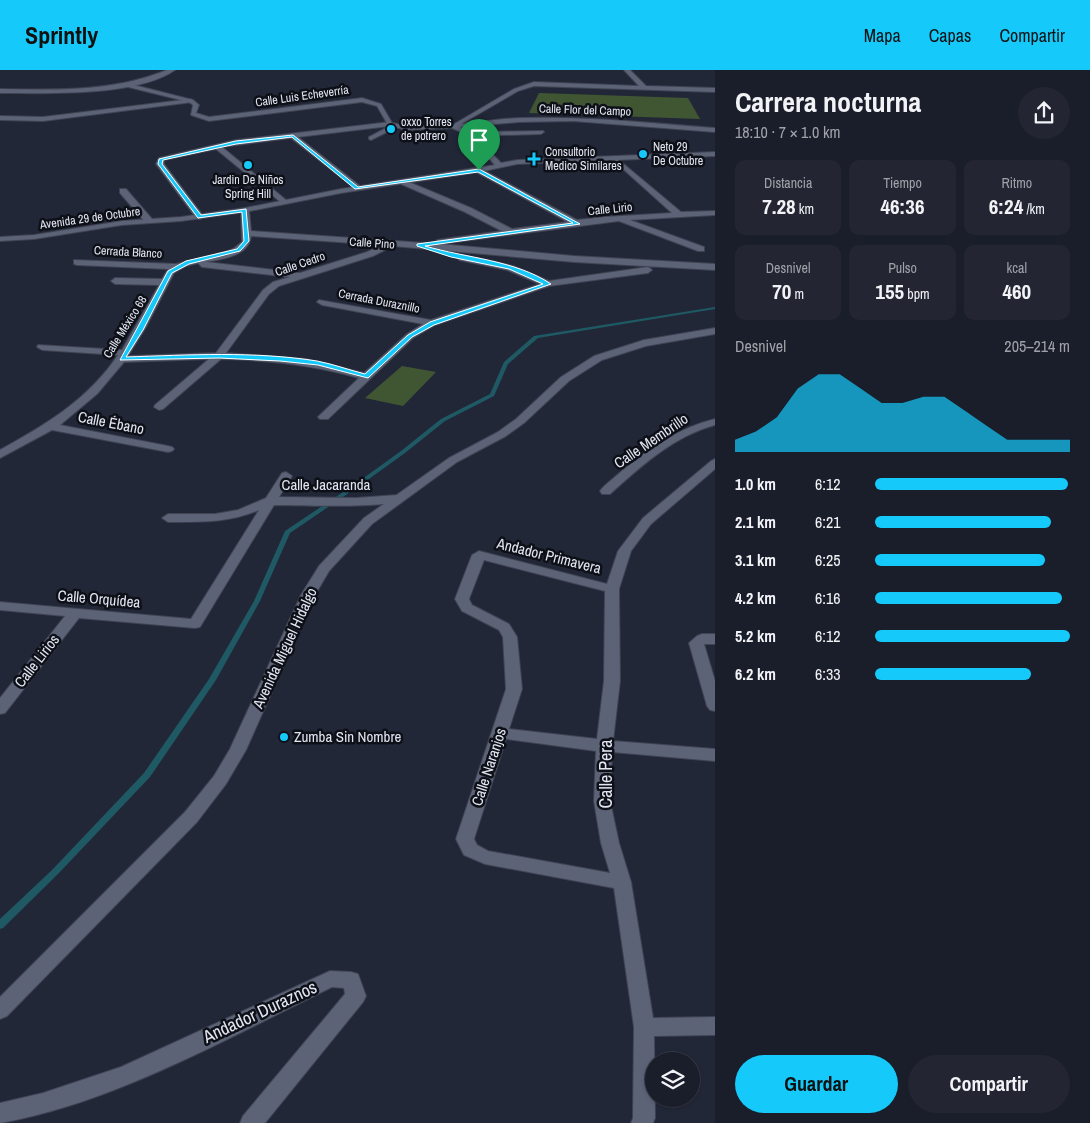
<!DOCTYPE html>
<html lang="es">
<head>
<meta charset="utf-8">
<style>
	:root { --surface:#1a1d2a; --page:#232632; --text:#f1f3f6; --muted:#9fa2a8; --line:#383b47; --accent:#15cafb }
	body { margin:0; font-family:"Archivo Narrow",sans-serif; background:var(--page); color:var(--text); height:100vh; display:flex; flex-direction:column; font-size:19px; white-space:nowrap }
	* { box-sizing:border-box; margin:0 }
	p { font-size:16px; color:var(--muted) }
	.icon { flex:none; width:28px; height:28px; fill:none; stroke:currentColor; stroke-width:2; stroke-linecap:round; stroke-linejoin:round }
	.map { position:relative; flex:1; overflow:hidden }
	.panel { display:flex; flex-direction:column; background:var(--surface); width:375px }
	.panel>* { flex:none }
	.buttons { position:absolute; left:645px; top:982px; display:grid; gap:10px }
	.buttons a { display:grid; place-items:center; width:55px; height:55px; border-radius:50%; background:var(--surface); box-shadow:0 1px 4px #0004,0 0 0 1px var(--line); font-size:25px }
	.pin { position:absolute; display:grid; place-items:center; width:42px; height:42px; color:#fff; margin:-51px -21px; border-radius:50% 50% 50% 0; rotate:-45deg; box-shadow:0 0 5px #0007 }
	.pin .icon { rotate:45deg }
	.round { display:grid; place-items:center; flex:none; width:52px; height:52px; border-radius:26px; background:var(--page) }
	.head { display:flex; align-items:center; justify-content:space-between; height:85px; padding:0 20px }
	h1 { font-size:28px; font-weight:700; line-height:38px }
	.metrics { display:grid; grid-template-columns:repeat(3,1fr); gap:8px; height:85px; padding:5px 20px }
	.metrics div { display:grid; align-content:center; border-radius:10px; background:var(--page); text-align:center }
	.metrics b { font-size:21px; font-weight:700 }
	.metrics small { font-size:14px; font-weight:400 }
	.metrics p { font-size:14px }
	.chart { height:140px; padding:10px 20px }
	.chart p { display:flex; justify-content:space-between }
	.chart svg { width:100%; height:90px; margin-top:5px; fill:var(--accent); opacity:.7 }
	.button { display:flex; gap:10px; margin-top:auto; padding:10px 20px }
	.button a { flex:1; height:58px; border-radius:30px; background:var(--accent); color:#111; font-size:20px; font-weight:700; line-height:58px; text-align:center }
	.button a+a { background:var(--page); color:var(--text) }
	ul { padding:0 20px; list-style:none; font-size:16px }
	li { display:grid; grid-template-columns:80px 60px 1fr; align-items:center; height:38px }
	li i { height:12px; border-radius:6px; background:var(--accent) }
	header { display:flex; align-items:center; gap:30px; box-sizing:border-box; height:70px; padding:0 25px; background:var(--accent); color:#111 }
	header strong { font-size:24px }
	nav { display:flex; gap:28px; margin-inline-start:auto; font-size:18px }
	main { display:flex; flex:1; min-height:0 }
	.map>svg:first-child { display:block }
</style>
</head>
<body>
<header>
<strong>Sprintly</strong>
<nav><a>Mapa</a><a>Capas</a><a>Compartir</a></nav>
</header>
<main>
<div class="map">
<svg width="715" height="1053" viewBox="0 0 715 1053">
	<rect width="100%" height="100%" fill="#222738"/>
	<!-- green -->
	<g fill="#405632">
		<polygon points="539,23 688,28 700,49 529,43"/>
		<polygon points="402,296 436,302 403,336 365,328"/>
	</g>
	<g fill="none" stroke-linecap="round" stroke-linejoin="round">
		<!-- stream -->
		<polygon fill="#1e5964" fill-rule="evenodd" points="715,237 715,239 538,268 508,294 494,326 445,351 405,383 362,414 290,463 260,531 216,610 150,707 58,804 3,858 0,859 0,849 52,800 144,703 209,609 254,531 285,461 358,412 401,381 441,349 490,324 504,292 534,266"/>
		<!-- minor casing -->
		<g stroke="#3f4352" stroke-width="2">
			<g id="minor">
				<polygon points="624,0 630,0 646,16 715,18 715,22 534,16 518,21 456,57 451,56 514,19 534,12 639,16"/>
				<polygon points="191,29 193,32 43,51 0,50 0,46 43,47"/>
				<polygon points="390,52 395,56 395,58 371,70 369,69 369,67 390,56 298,67 360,116 360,120 357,120 291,68 222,77 286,130 286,134 283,134 216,79 164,90 164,94 204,147 200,149 197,149 156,94 159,88 236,70"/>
				<polygon points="543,61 544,62 541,64 470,66 467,64 470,62"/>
				<path d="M614,86L681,142L715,141V145L630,150L704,177V181H698L619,151L440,174L574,186L715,194V200L574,192L393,176L373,186L279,216L269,224L226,283L306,289L364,303L407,264L423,254L322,235L317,232L319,230L431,250L540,214L507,200L459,190V186L462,185L513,196L549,211L648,197L652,200L648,203L549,216L435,255L413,268L328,349H320L318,347L320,345L359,308C314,295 268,290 221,289L163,339L159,340L154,337L155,335L209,289L124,292L97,324L60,355L168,376L172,377L174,379L172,381L168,382L52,360L0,388V380C45,355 88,330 118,285L42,280L37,277L38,275L122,280L159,215L115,214L111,211L115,208L162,209L168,199L77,195L74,194V190L176,194L225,182L233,179L242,172L241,140L245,138L249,140L251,161L440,174L436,172L437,170L502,161L465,142L401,114V110H404L471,138L512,159L568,152L476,102L475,100L479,98L577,150L604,147L672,143L612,89V87ZM251,166L382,175L367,182L300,203L206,192C223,189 249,186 251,166ZM198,193L202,197L290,207L273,212L263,220L216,283L128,286L146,257L174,203L186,196Z"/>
				<polygon points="120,119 126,119 152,149 152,153 146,153 120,123"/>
				<path d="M715,349V355C674,366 641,396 610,424H602L600,421C606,413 616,407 623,400C651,377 679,358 715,349Z"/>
				<path d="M715,389V399L651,454L631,481L619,519L620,611L613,671L715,679V691L612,682L610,731L619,773L631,812L653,948L715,947V965L654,966L655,1048L653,1053H631L633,1048L634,957L614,818L485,794L464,785L456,769L506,619L503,567L499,560L462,541L455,529L472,485L479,481L607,514L618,481L643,448L711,391ZM484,490L605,521L604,611L597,669L509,659L522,619L517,567L509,554L472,535L469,529ZM506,669L596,681L594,731L601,773L610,803L488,781L477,775L474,769Z"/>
				<path d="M286,402L292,406L279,427L356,428L397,425L403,429C394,439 294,435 274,435L200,557L195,558L79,548L5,643L0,644V628L65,546L0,540V532L191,549L259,440C229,453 200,452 168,452L162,448L168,444H215L238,440L266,428L282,403Z"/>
				<polygon points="702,564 715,564 715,574 704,574 715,611 715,641 710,640 707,636 689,573 697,566"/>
				<path d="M330,901L351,902L358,904L366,926L363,932L265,1053H240L243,1046L345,924L344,918L332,917C230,967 112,1034 0,1053V1033L43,1023L121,997Z"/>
			</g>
		</g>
		<!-- tertiary casing -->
		<g stroke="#3f4352" stroke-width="2">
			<g id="tertiary">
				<path d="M126,13L193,30L199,35L196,43L209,47L362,28L381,34L392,53C434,63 479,49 521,48C586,46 650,53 715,58V62L573,51L519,52L460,57L472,63L501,93L517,90L715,82V86L517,94L479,102L341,123L245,142L181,151L122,155L34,169L0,171V167L34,165L122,151L181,147L245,138L341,119L495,95L468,65L452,58L406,60L388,55L377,36L362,32L209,51L191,45L193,35L189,32L124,16Z"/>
				<polygon points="715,258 715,264 646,276 602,290 569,311 524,353 506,366 457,392 372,454 329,501 315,525 246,680 226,714 197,752 7,946 0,949 0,927 185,742 214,706 230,679 301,525 319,496 364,448 449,388 498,362 516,349 561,307 594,286 644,270"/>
			</g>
		</g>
		<!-- secondary casing -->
		<g stroke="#3f4352" stroke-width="2">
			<path id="secondary" d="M167,0H175C136,27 47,23 0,23V19C57,20 113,22 167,0Z"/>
		</g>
		<!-- minor -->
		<use href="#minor" fill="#5c6377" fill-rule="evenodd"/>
		<!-- tertiary -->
		<use href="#tertiary" fill="#5c6377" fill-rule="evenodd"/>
		<!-- secondary -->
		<use href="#secondary" fill="#5c6377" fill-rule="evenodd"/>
	</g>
	<!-- route -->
	<path fill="#15cafb" stroke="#fff" fill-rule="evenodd" d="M293,65L358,117L479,99L580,154L425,176C466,188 515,190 551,214L434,255L412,267L368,308L318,295L280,291L219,288L120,290L168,201L186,191L237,179L244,171L242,142L198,148L158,94L159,89L236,71ZM292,67L355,119L478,102L573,153L417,174V176L451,187L509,199L543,214L430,252L408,265L365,304C349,300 333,294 317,291C254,281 189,285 126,287L143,260L172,203L189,194L240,181L249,171L246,139L201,145L162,94L163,90L236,74Z"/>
	<!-- markers -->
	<g fill="#15cafb" stroke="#0e1018" stroke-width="2">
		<circle cx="391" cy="59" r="5"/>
		<circle cx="643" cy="84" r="5"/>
		<path d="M531.5 81.5h5v5h5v5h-5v5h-5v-5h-5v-5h5z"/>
		<circle cx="248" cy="95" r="5"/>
		<circle cx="284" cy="667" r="5"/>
	</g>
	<g text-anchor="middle" stroke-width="5" stroke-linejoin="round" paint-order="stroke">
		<!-- far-street labels -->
		<g font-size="12" fill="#e2e6f2" stroke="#0e1018">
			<text transform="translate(302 26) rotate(-8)" y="4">Calle Luis Echeverría</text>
			<text transform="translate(585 40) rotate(2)" y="4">Calle Flor del Campo</text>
			<text transform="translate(610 139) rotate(-6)" y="4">Calle Lirio</text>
			<text transform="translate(90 148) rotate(-8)" y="4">Avenida 29 de Octubre</text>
			<text transform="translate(372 173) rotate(4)" y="4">Calle Pino</text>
			<text transform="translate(128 182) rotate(3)" y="4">Cerrada Blanco</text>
			<text transform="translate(300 194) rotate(-19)" y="4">Calle Cedro</text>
			<text transform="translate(379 231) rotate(11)" y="4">Cerrada Duraznillo</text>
			<text transform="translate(125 257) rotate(-58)" y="4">Calle México 68</text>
		</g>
		<!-- far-poi labels -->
		<g font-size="12" fill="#e2e6f2" stroke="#0e1018" text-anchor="start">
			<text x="401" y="56">oxxo Torres<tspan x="401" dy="14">de potrero</tspan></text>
			<text x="653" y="81">Neto 29<tspan x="653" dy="14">De Octubre</tspan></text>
			<text x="545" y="86">Consultorio<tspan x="545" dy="14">Medico Similares</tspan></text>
			<text x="248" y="114" text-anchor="middle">Jardin De Niños<tspan x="248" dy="14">Spring Hill</tspan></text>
		</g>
		<!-- street labels -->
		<g font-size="15" fill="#e2e6f2" stroke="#0e1018">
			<text transform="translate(111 353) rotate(11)" y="5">Calle Ébano</text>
			<text transform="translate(651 371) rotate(-34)" y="5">Calle Membrillo</text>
			<text x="326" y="420">Calle Jacaranda</text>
			<text transform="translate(549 486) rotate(14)" y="5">Andador Primavera</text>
			<text transform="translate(99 529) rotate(5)" y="5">Calle Orquídea</text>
			<text transform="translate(285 578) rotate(-65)" y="5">Avenida Miguel Hidalgo</text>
			<text transform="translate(37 591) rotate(-52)" y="5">Calle Lirios</text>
			<text transform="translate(489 697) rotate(-72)" y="5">Calle Naranjos</text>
		</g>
		<!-- poi labels -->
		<g font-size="15" fill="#e2e6f2" stroke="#0e1018" text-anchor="start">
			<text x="294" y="672">Zumba Sin Nombre</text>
		</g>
		<!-- near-street labels -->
		<g font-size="18" fill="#e2e6f2" stroke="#0e1018">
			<text transform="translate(606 704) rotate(-90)" y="6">Calle Pera</text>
			<text transform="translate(260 942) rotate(-25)" y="6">Andador Duraznos</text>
		</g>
	</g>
</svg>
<div class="buttons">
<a><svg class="icon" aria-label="layers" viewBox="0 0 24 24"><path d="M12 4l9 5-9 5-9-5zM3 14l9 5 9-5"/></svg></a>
</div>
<div class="pin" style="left:479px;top:100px;background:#1e9e55"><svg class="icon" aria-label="arrive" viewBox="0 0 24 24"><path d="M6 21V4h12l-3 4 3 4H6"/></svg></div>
</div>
<section class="panel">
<div class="head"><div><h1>Carrera nocturna</h1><p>18:10 · 7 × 1.0 km</p></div><a class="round"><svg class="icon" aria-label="share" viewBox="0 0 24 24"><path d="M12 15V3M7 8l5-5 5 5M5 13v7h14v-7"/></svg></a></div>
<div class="metrics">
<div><p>Distancia</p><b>7.28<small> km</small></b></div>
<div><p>Tiempo</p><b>46:36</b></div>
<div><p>Ritmo</p><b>6:24<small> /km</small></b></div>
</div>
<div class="metrics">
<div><p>Desnivel</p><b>70<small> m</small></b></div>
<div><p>Pulso</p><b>155<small> bpm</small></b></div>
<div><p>kcal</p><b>460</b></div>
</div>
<div class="chart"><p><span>Desnivel</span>205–214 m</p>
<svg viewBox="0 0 160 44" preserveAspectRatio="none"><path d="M0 44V38L10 34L20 27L30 13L40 6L50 6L60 13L70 20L80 20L90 17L100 17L110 24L120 31L130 38L140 38L150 38L160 38V44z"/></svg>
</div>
<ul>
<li><b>1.0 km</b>6:12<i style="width:99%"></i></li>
<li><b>2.1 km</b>6:21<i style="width:90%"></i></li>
<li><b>3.1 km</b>6:25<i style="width:87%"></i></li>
<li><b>4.2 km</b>6:16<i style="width:96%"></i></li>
<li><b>5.2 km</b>6:12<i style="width:100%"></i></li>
<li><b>6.2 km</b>6:33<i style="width:80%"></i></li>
</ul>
<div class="button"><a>Guardar</a><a>Compartir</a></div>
</section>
</main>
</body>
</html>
